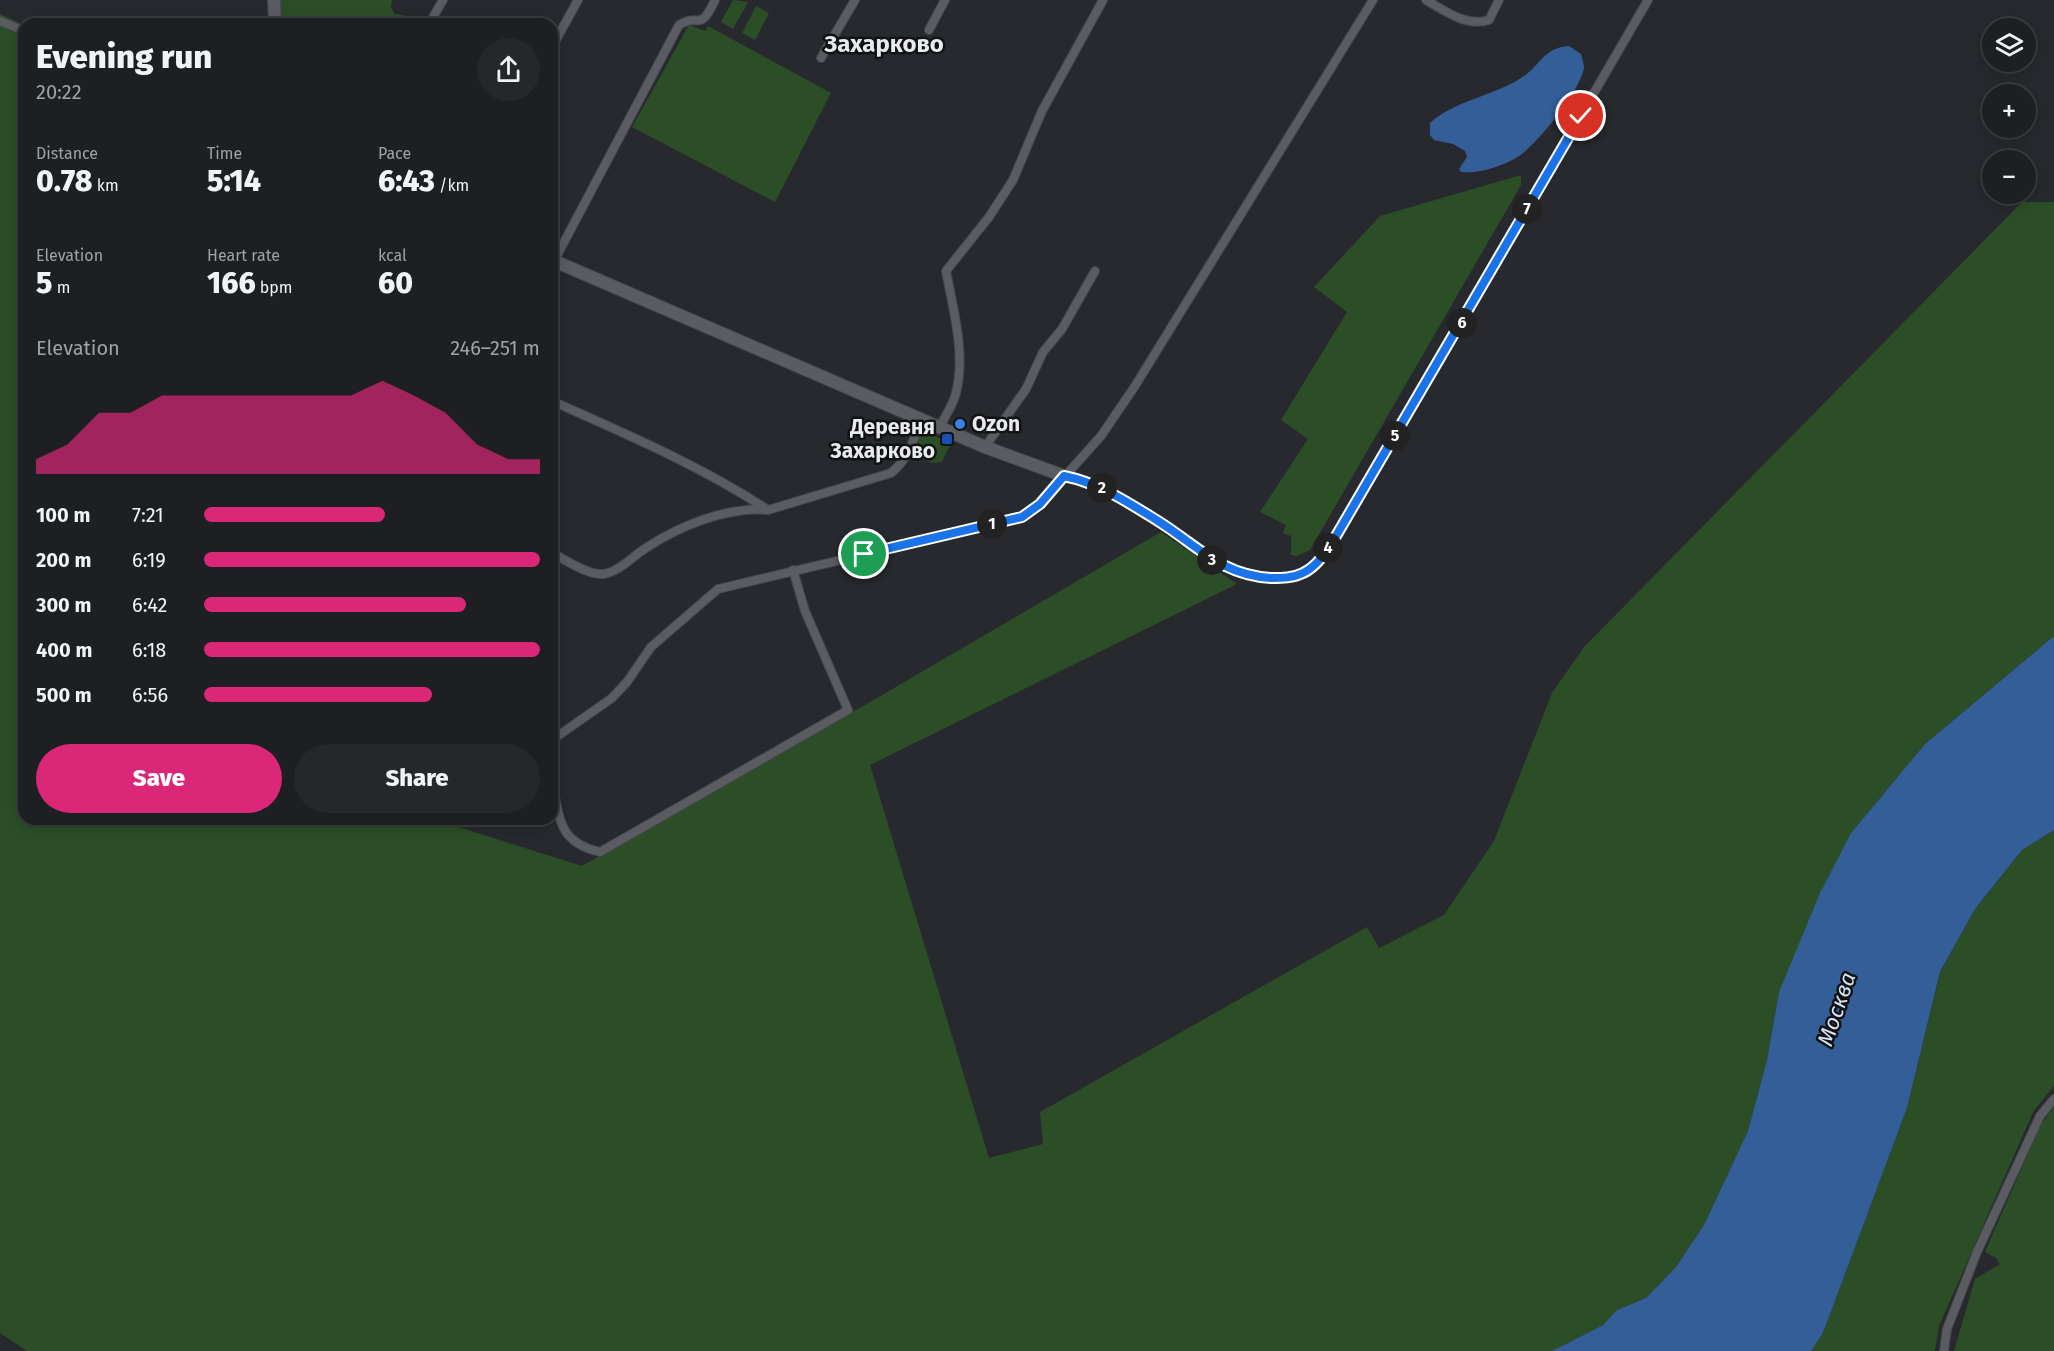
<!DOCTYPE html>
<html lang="en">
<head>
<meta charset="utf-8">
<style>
	:root { --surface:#1d1f22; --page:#25272a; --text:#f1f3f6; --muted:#a0a2a5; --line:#3b3d40; --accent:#db2777 }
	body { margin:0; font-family:"Fira Sans",sans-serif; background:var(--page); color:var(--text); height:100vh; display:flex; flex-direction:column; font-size:22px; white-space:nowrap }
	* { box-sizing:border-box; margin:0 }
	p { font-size:20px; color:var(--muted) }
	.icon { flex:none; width:33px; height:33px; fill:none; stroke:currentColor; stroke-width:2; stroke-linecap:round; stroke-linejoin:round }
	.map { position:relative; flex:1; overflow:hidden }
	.drawer { position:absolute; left:18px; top:18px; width:540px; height:807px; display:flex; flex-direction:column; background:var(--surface); border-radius:18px; box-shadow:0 3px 15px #0003,0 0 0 2px var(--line) }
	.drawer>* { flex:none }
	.fabs { position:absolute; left:1982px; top:18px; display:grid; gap:12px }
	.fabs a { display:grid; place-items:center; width:54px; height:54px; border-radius:50%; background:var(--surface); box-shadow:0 3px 15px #0003,0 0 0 2px var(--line); font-size:30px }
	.pin { position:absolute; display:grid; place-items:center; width:51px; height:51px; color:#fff; margin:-26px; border:3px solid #fff; border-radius:50%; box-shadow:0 2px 6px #0007 }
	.km { position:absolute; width:30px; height:30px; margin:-15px; border-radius:50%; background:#222; color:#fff; font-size:16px; line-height:30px; text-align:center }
	.round { display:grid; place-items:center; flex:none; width:63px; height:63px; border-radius:32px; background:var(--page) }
	.overview { display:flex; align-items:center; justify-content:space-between; height:102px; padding:0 18px }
	h1 { font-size:33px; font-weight:800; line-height:45px }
	.stats { display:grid; grid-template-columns:repeat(3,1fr); gap:9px; height:102px; padding:6px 18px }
	.stats div { display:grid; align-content:center }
	.stats b { font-size:30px; font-weight:800 }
	.stats small { font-size:16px; font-weight:400 }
	.stats p { font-size:16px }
	.chart { height:168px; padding:12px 18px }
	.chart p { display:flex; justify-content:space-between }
	.chart svg { width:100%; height:108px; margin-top:6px; fill:var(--accent); opacity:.7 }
	.button { display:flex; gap:12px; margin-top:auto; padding:12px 18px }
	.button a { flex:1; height:69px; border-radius:36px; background:var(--accent); color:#fff; font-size:24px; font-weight:800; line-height:69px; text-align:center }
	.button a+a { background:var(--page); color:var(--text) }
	ul { padding:0 18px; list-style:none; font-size:20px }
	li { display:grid; grid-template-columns:96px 72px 1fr; align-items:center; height:45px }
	li i { height:15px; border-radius:8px; background:var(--accent) }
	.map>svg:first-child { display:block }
</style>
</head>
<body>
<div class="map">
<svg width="2054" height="1351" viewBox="0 0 2054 1351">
	<rect width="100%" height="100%" fill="#27292e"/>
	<!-- green -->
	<g fill="#2c4e27">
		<polygon points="280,0 392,0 391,8 395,14 403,15 406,24 281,24"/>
		<polygon points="733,0 748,2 733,29 721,22"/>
		<polygon points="756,6 769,13 755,40 742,33"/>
		<polygon points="0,14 24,25 24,819 433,819 582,866 865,705 1161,532 1237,584 870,765 989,1158 1043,1144 1040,1112 1367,927 1379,948 1444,915 1494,841 1552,693 1584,647 2022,202 2054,202 2054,636 1925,744 1851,833 1779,992 1767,1060 1748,1131 1704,1225 1676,1267 1646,1298 1617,1310 1603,1325 1552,1351 27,1351 0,1333"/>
		<polygon points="689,25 705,31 708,26 831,93 775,202 632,127"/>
		<polygon points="1521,175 1521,185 1310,550 1297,556 1291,555 1291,536 1283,533 1286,525 1260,512 1308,439 1281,420 1347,312 1314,287 1380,216"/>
		<polygon points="922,430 951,443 942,462 932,463 911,453"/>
		<polygon points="2054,830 2054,1086 2034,1110 1939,1326 1935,1351 1811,1351 1823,1333 1907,1108 1940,973 1975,909 2022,850"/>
		<polygon points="2054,1107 2054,1351 1954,1351 1975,1279 2000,1264 1996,1258 1985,1252 2040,1126"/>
	</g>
	<!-- water -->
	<g fill="#345e98">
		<path d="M1569,46L1581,54C1582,58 1584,64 1584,68C1580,91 1538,143 1519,156C1504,166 1479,174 1461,172L1459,169L1467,157L1465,151L1453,144L1434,140L1430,135V123C1454,101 1493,96 1521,78C1541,66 1542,48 1569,46Z"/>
		<polygon points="2054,636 2054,830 2022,850 1975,909 1940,972 1907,1108 1823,1333 1811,1351 1552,1351 1603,1325 1617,1310 1646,1298 1676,1267 1704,1225 1748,1131 1767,1060 1779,992 1820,893 1851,833 1925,744"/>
	</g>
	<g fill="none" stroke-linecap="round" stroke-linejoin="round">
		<!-- street casing -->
		<g stroke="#44464a" stroke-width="10">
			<g id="street">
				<path d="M1426,0C1445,11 1466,27 1489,20L1499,0"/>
				<polyline points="0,21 24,31"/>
				<polyline points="429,24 443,0"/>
				<polyline points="929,30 945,0"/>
				<polyline points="552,47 578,0"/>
				<polyline points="821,58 855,0"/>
				<path d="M554,261L679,25C700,12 699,34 715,0"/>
				<path d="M552,401C624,433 699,465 765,508"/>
				<path d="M940,427C945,416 953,405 956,393C966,354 953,309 946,271L989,217L1013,180L1042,111L1103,0"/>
				<polyline points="985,447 1026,389 1043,352 1062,329 1095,271"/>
				<path d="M1064,476C1099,483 1129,503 1158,521C1198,547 1221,575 1271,578C1282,578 1293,578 1303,573C1318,566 1327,550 1336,536L1648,0"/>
				<path d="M552,553C566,560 587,575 603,574C619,572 633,556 646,548C679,526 728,506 768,510L891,473C908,460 914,438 922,419"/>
				<polyline points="552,740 612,698 627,682 651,647 718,589 1006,521 1022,517 1040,504 1101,436 1135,386 1373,0"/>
				<path d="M552,782C560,819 558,842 600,852L848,710L805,611L793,570"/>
				<polyline points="1944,1351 1947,1329 1977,1252 2040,1116 2054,1099"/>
			</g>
		</g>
		<!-- secondary casing -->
		<g stroke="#44464a" stroke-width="14">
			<g id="secondary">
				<polyline points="274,0 275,24"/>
				<polyline points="552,260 985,447 1064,476"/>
			</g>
		</g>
		<!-- street -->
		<use href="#street" stroke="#5a5c62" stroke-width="8"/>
		<!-- secondary -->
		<use href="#secondary" stroke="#5a5c62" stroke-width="12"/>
	</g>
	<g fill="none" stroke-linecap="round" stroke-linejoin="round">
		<!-- route casing -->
		<g stroke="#fff" stroke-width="12">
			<path id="route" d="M864,554L1022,517L1040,504L1064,476C1099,483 1129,503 1158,521C1198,546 1221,575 1271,578C1282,578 1293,578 1303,573C1318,566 1327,550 1336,536L1581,116"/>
		</g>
		<!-- route -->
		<use href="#route" stroke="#1a73e8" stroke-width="8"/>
	</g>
	<!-- markers -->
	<circle fill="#3f7fe0" stroke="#111214" stroke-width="2" cx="960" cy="424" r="6"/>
	<rect fill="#1a4fb4" stroke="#111214" stroke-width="2" x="941" y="433" width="12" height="12" rx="3"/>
	<g text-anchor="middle" stroke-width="5" stroke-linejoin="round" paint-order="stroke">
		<!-- poi labels -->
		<g font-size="21" font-weight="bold" fill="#e9eaed" stroke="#111214" text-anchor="start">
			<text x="972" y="431">Ozon</text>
			<text x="935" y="434" text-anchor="end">Деревня<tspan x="935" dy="24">Захарково</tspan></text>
		</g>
		<!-- water labels -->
		<g font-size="22" font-style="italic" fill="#d7e3f4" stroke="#111214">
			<text transform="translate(1836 1009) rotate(-71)" y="8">Москва</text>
		</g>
		<!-- quarter labels -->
		<g font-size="24" font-weight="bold" fill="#e9eaed" stroke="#111214">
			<text x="884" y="52">Захарково</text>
		</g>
	</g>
</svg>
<div class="fabs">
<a><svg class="icon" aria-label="layers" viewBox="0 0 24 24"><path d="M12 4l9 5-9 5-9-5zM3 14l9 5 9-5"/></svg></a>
<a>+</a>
<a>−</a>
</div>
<div class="pin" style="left:864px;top:554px;background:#1e9e55"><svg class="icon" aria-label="arrive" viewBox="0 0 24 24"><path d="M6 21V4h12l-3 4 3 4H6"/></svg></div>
<div class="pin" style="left:1581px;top:116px;background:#d93025"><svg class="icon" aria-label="check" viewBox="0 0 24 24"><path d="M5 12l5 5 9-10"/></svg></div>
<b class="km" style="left:992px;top:524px">1</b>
<b class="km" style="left:1102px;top:488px">2</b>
<b class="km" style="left:1212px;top:560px">3</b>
<b class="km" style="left:1328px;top:548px">4</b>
<b class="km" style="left:1395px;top:436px">5</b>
<b class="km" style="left:1462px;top:323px">6</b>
<b class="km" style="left:1527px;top:209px">7</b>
<section class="drawer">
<div class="overview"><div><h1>Evening run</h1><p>20:22</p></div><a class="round"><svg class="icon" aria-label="share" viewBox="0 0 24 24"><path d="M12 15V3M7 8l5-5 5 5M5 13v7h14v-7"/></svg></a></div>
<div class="stats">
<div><p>Distance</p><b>0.78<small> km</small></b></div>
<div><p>Time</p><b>5:14</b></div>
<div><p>Pace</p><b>6:43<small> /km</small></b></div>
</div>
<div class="stats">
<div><p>Elevation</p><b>5<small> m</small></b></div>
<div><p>Heart rate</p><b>166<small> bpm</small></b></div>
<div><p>kcal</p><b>60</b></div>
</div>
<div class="chart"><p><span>Elevation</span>246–251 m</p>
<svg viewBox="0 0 160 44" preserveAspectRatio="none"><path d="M0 44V38L10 32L20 19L30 19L40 12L50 12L60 12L70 12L80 12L90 12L100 12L110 6L120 12L130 19L140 32L150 38L160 38V44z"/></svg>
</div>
<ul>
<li><b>100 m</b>7:21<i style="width:54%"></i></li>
<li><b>200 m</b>6:19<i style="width:100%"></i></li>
<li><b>300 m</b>6:42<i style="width:78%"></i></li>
<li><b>400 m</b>6:18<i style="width:100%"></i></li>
<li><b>500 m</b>6:56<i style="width:68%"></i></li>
</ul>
<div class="button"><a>Save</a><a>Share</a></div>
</section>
</div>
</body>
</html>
